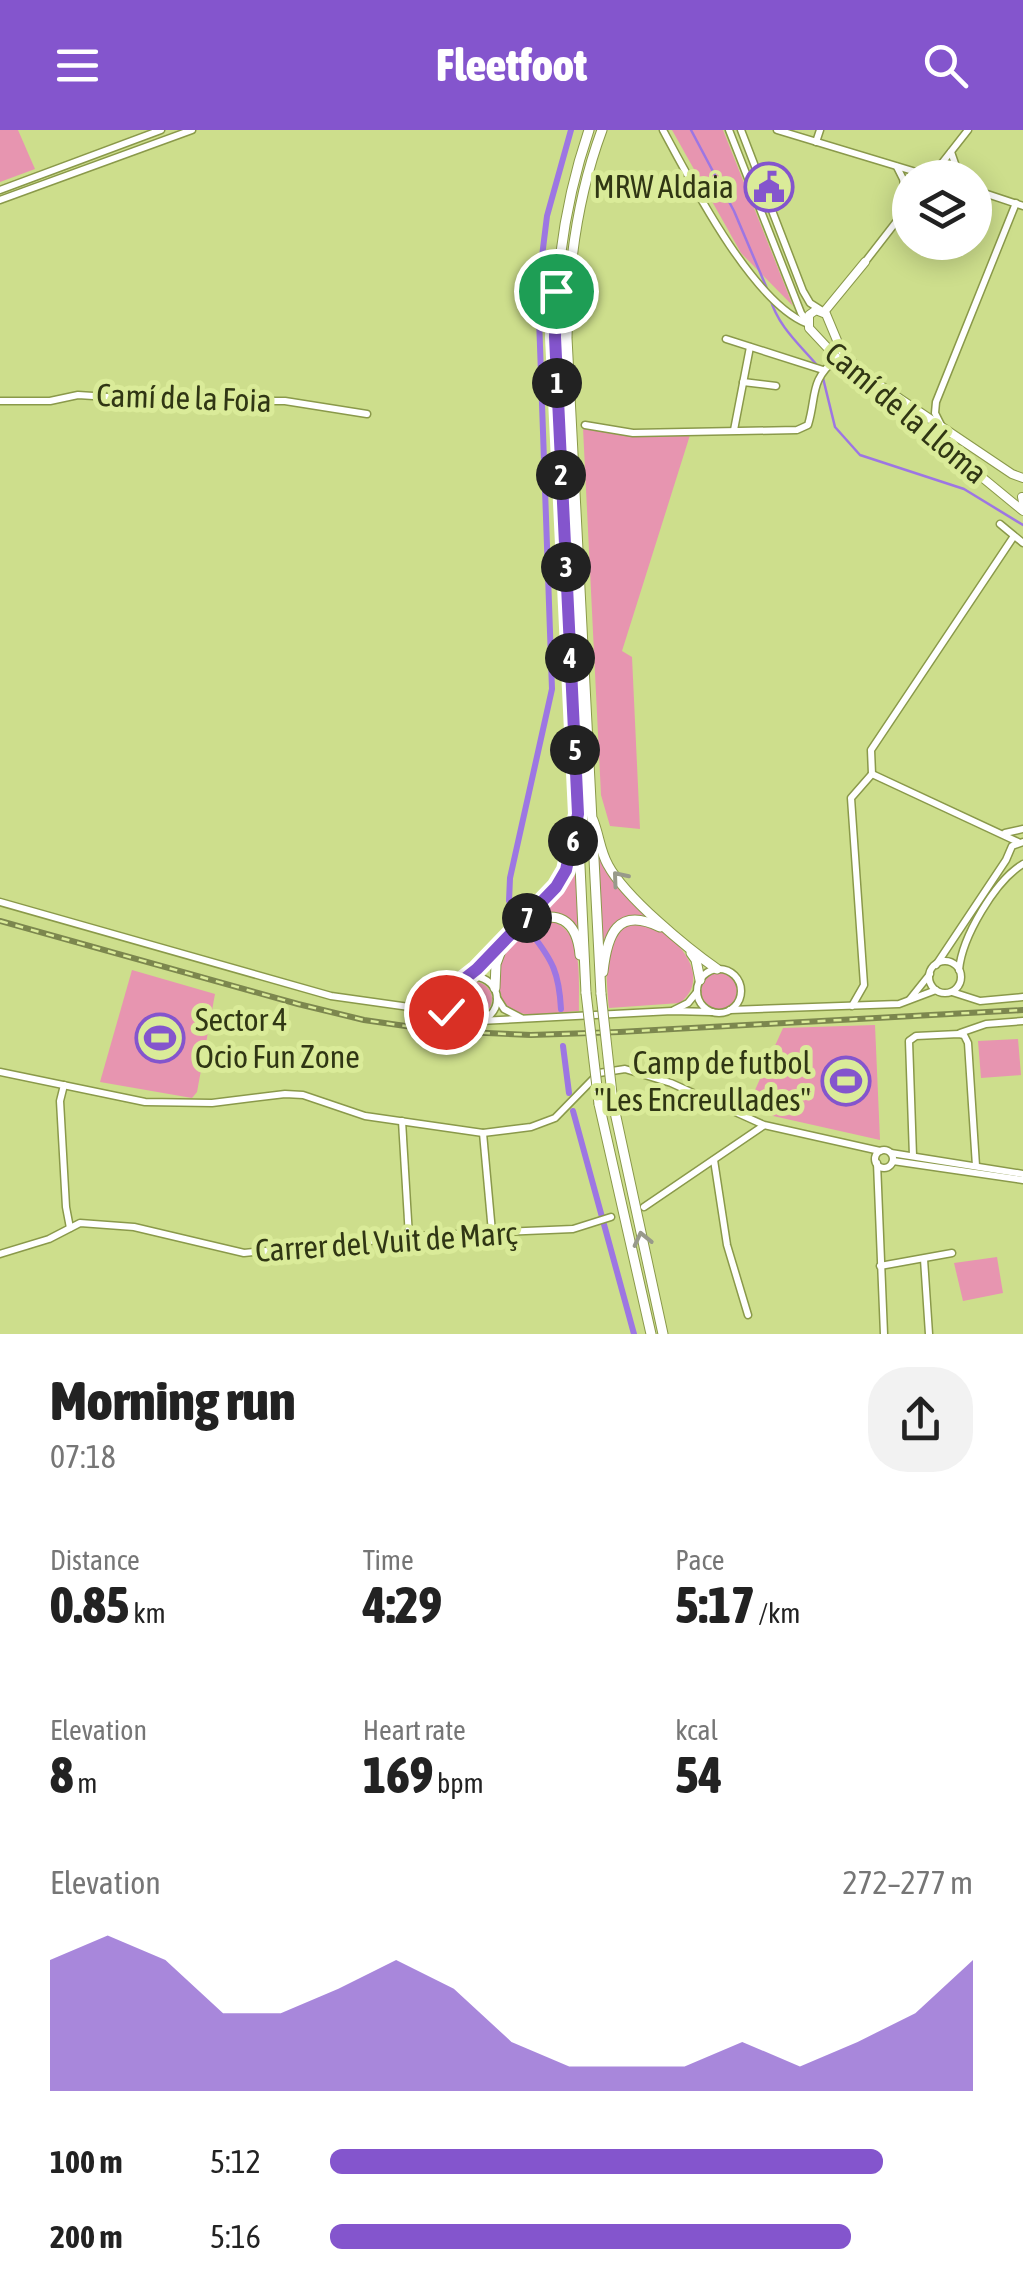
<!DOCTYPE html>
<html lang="en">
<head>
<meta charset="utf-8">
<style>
	:root { --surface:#fff; --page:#f2f2f2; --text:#222; --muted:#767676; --accent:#8455cd }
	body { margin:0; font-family:"Asap Condensed",sans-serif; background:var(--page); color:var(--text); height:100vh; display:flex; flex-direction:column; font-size:38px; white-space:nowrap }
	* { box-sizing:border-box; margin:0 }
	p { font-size:32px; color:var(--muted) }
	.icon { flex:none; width:55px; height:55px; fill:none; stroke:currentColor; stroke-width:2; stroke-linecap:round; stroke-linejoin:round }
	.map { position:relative; height:1204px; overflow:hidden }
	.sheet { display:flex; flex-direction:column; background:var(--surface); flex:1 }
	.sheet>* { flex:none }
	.controls { position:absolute; left:892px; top:30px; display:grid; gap:20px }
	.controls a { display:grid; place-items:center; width:100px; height:100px; border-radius:50%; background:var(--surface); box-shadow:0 5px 25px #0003; font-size:50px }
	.pin { position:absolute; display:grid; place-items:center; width:85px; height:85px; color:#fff; margin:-42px; border:5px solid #fff; border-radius:50%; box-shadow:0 2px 10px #0007 }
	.km { position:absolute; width:50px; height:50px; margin:-25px; border-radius:50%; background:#222; color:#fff; font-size:28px; line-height:50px; text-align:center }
	.round { display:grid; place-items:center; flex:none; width:105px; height:105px; border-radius:40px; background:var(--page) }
	.summary { display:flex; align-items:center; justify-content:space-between; height:170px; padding:0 50px }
	h1 { font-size:55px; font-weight:800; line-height:75px }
	.figures { display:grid; grid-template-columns:repeat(3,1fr); gap:15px; height:170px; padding:10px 50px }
	.figures div { display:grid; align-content:center }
	.figures b { font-size:50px; font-weight:800 }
	.figures small { font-size:28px; font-weight:400 }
	.figures p { font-size:28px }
	.chart { height:280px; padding:20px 50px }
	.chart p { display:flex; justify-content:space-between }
	.chart svg { width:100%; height:180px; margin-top:10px; fill:var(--accent); opacity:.7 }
	ul { padding:0 50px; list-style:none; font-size:32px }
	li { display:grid; grid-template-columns:160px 120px 1fr; align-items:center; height:75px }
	li i { height:25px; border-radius:12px; background:var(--accent) }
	header { display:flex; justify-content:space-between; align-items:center; height:130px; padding:0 50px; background:var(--accent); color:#fff; font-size:45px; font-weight:800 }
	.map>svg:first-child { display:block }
</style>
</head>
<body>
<header><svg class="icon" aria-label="menu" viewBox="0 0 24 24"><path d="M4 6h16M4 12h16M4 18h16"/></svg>Fleetfoot<svg class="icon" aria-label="search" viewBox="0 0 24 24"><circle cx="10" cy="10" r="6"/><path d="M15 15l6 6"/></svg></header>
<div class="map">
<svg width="1023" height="1204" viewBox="0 0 1023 1204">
	<rect width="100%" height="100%" fill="#cdde8c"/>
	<!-- green -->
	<g fill="#e795b0">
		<polygon points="0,0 18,0 35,39 0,52"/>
		<polygon points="672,0 723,0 793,176 741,123"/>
		<polygon points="583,298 634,306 690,305 622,521 632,527 640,699 610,696 601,665"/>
		<path d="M597,722L653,789C629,782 611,791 602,814Z"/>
		<polygon points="575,728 578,801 559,785 533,786 569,742"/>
		<path d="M543,790C586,793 578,848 579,881C561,882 533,888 516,882C507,879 504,873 501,865C492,831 511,803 543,790Z"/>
		<path d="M634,792C641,794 652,796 658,799C684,814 710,850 680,873L609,878C607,847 599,806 634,792Z"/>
		<polygon points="132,840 215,864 197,962 192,968 100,952"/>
		<circle cx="719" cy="861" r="18"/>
		<circle cx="475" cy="869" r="17"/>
		<polygon points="875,895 880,1010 746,980 783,898"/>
		<polygon points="1018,909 1021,945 981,948 978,911"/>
		<polygon points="997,1127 1003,1163 963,1171 954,1133"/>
	</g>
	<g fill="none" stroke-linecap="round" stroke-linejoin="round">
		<!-- stream -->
		<g stroke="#9d76e3" stroke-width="2.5">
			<polyline points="691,0 734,81 768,161"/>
			<path d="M770,168C778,196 798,213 816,234"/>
			<polyline points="823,248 835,297 860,325 964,359 1023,395"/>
		</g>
		<!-- canal -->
		<g stroke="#9d76e3" stroke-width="6">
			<polyline points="512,777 509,771 510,748 552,559 538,159 547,86 571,0"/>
			<path d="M531,803C553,831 559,843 561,879"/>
			<polyline points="563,916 569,963"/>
			<polyline points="573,981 634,1204"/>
		</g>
		<!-- minor casing -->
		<g stroke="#8a994a" stroke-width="9">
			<g id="minor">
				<path d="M663,0C691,52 752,171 806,193"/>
				<polyline points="729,0 801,183 806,190"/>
				<polyline points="741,0 803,161 810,173 821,180"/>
				<polyline points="777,0 936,48"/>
				<polyline points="816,12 820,0"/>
				<polyline points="951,22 960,48"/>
				<polyline points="897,37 903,49 908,76"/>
				<polyline points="931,47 968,0"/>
				<polyline points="0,60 161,0"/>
				<polyline points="975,60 1023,76"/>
				<polyline points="0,70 192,0"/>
				<polyline points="865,132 910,74"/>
				<polyline points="726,209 823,240"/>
				<polyline points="743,252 776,256"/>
				<polyline points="0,271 50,271 78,265 170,271 285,271 367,284"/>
				<path d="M585,295L633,303L797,300L808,295C817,265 809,251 837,228"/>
				<polyline points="941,295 935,283 936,272 1016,73"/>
				<polyline points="734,300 750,217"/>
				<polyline points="1000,394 1023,413"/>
				<polyline points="872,644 871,620 1014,406"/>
				<polyline points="872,644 1018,712"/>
				<polyline points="1005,703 1023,699"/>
				<polyline points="0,772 331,866 459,884"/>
				<circle cx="945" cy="847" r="16"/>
				<polyline points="936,835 1006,730 1012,716 1023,712"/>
				<circle cx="719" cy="861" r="22"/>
				<path d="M959,840C962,807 995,751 1023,734"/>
				<circle cx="475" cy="869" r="22"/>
				<polyline points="952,862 980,871 1023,867"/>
				<polyline points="497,868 504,879 521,888"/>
				<polyline points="910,869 930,844"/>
				<polyline points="852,876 864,855 851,668 872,644"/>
				<polyline points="427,879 453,865"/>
				<polyline points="674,880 688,873 697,862"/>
				<polyline points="730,880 899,874 936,860"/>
				<polyline points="479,891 672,881 712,882"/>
				<polyline points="960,903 986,894 1023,891"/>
				<polyline points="0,942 145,972 212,973 285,964 303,965 365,986 483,1003 531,997 555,988 599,943 625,939 671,953 764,995 880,1021"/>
				<polyline points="64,955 60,971 66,1077 70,1098"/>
				<polyline points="402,991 409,1107"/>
				<polyline points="483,1003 492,1102"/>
				<circle cx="884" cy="1029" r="9"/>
				<polyline points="891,1023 1023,1044"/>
				<polyline points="913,1026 909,911 916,906 959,904 964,905 968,913 976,1036"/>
				<polyline points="714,1030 727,1115 748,1185"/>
				<polyline points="893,1031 1023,1050"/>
				<polyline points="877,1033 884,1204"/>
				<polyline points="644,1077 763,996"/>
				<polyline points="0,1124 49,1109 80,1093 134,1097 244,1123 432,1105 573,1099 611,1087"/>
				<polyline points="924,1129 929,1204"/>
				<polyline points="880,1136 952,1123"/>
			</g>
		</g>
		<!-- tertiary casing -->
		<g stroke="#8a994a" stroke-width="10">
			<g id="tertiary">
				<polyline points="824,182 865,132"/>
				<polyline points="1023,348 1012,344 881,256 853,233 841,220 826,184 816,180 809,185 809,198 837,228 1023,381"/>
				<polyline points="1022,367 1023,372"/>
			</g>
		</g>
		<!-- secondary casing -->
		<g stroke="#8a994a" stroke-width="11">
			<g id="secondary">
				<path d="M593,690C599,705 600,721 608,735C625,767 687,818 717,839"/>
				<path d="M526,794C557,778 577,790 580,825"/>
				<polyline points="691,823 696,830 700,850"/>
				<path d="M603,842C607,805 617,776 660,797"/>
				<polyline points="468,848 556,757 567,741 574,696"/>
				<polyline points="495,858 496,834 503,815"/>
				<path d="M586,863L555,207C556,136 566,67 589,0"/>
				<path d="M601,864L567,208C568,136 577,67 602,0"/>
				<polyline points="613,973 663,1204"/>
				<polyline points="599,974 651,1204"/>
			</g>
		</g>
		<!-- minor -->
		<use href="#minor" stroke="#fff" stroke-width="6"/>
		<!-- tertiary -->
		<use href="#tertiary" stroke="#fff" stroke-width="8"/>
		<!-- secondary -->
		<use href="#secondary" stroke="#fff" stroke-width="9"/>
		<!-- rail casing -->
		<g stroke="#7c874e" stroke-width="6">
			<polyline id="rail" points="0,791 298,874 364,890 440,901 531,905 619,902 1023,880"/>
		</g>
		<!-- rail -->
		<use href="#rail" stroke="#daeb99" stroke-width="2.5" stroke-dasharray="8" stroke-linecap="butt"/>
		<!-- secondary-bridge casing -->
		<g stroke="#8a994a" stroke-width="11" stroke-linecap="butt">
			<g id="secondary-bridge">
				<polyline points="586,863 599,974"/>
				<polyline points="601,864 613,973"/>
			</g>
		</g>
		<!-- secondary-bridge -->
		<use href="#secondary-bridge" stroke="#fff" stroke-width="9"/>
	</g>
	<!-- one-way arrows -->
	<defs><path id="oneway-chevron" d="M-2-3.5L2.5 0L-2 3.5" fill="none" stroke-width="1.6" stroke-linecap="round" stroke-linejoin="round" transform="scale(2.5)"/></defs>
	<g stroke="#989a8a">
		<use href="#oneway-chevron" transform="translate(619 748) rotate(-130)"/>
		<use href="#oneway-chevron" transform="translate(642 1109) rotate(-103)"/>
	</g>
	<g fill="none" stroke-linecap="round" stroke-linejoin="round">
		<!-- route casing -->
		<g stroke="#fff" stroke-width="20">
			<polyline id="route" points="446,882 458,884 453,872 458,854 477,839 556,757 566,740 578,684 555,207 556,161"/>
		</g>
		<!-- route -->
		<use href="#route" stroke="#8455cd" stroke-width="12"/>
	</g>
	<!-- icons -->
	<defs>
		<g id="civic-ring" transform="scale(2.5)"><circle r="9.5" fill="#daeb99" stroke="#8455cd" stroke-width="1.5"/><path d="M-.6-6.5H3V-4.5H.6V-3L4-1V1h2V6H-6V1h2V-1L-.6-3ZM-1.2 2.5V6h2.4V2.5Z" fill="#8455cd"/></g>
		<g id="stadium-ring" transform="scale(2.5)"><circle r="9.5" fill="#daeb99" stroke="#8455cd" stroke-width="1.5"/><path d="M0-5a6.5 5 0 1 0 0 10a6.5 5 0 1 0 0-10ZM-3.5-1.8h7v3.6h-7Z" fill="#8455cd"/></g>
	</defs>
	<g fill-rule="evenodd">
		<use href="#civic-ring" x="769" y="57"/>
		<use href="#stadium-ring" x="160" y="908"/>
		<use href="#stadium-ring" x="846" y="951"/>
	</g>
	<g text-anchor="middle" stroke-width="10" stroke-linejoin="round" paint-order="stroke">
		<!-- poi labels -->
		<g font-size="32" fill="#303614" stroke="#daeb99" text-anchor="end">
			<text x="734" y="68">MRW Aldaia</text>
			<text x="195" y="901" text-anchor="start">Sector 4<tspan x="195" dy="37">Ocio Fun Zone</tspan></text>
			<text x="811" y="944">Camp de futbol<tspan x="811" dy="37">"Les Encreullades"</tspan></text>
		</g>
		<!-- street labels -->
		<g font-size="32" fill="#303614" stroke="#daeb99">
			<text transform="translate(184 268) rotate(2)" y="11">Camí de la Foia</text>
			<text transform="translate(906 283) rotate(40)" y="11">Camí de la Lloma</text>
			<text transform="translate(386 1112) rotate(-4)" y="11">Carrer del Vuit de Març</text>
		</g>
	</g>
</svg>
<div class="controls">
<a><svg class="icon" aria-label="layers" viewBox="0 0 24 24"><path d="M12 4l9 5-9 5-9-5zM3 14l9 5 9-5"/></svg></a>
</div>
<div class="pin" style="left:556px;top:161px;background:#1e9e55"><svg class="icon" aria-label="arrive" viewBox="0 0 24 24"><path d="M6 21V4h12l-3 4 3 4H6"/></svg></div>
<div class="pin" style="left:446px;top:882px;background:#d93025"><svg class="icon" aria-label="check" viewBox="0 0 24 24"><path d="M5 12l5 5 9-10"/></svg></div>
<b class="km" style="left:557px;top:253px">1</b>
<b class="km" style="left:561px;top:345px">2</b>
<b class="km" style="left:566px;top:437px">3</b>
<b class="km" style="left:570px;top:528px">4</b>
<b class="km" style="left:575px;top:620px">5</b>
<b class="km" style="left:573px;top:711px">6</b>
<b class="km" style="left:527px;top:788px">7</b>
</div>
<section class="sheet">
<div class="summary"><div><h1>Morning run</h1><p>07:18</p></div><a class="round"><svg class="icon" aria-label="share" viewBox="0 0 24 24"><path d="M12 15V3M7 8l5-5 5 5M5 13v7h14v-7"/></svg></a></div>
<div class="figures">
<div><p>Distance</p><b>0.85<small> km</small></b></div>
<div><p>Time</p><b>4:29</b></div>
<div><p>Pace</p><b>5:17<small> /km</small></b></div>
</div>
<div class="figures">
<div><p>Elevation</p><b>8<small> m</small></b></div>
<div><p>Heart rate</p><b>169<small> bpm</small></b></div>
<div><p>kcal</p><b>54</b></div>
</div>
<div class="chart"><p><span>Elevation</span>272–277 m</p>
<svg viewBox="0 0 160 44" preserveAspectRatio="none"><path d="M0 44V12L10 6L20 12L30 25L40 25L50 19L60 12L70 19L80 32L90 38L100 38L110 38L120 32L130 38L140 32L150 25L160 12V44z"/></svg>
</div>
<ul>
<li><b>100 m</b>5:12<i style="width:86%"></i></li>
<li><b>200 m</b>5:16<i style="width:81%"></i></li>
</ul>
</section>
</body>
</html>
